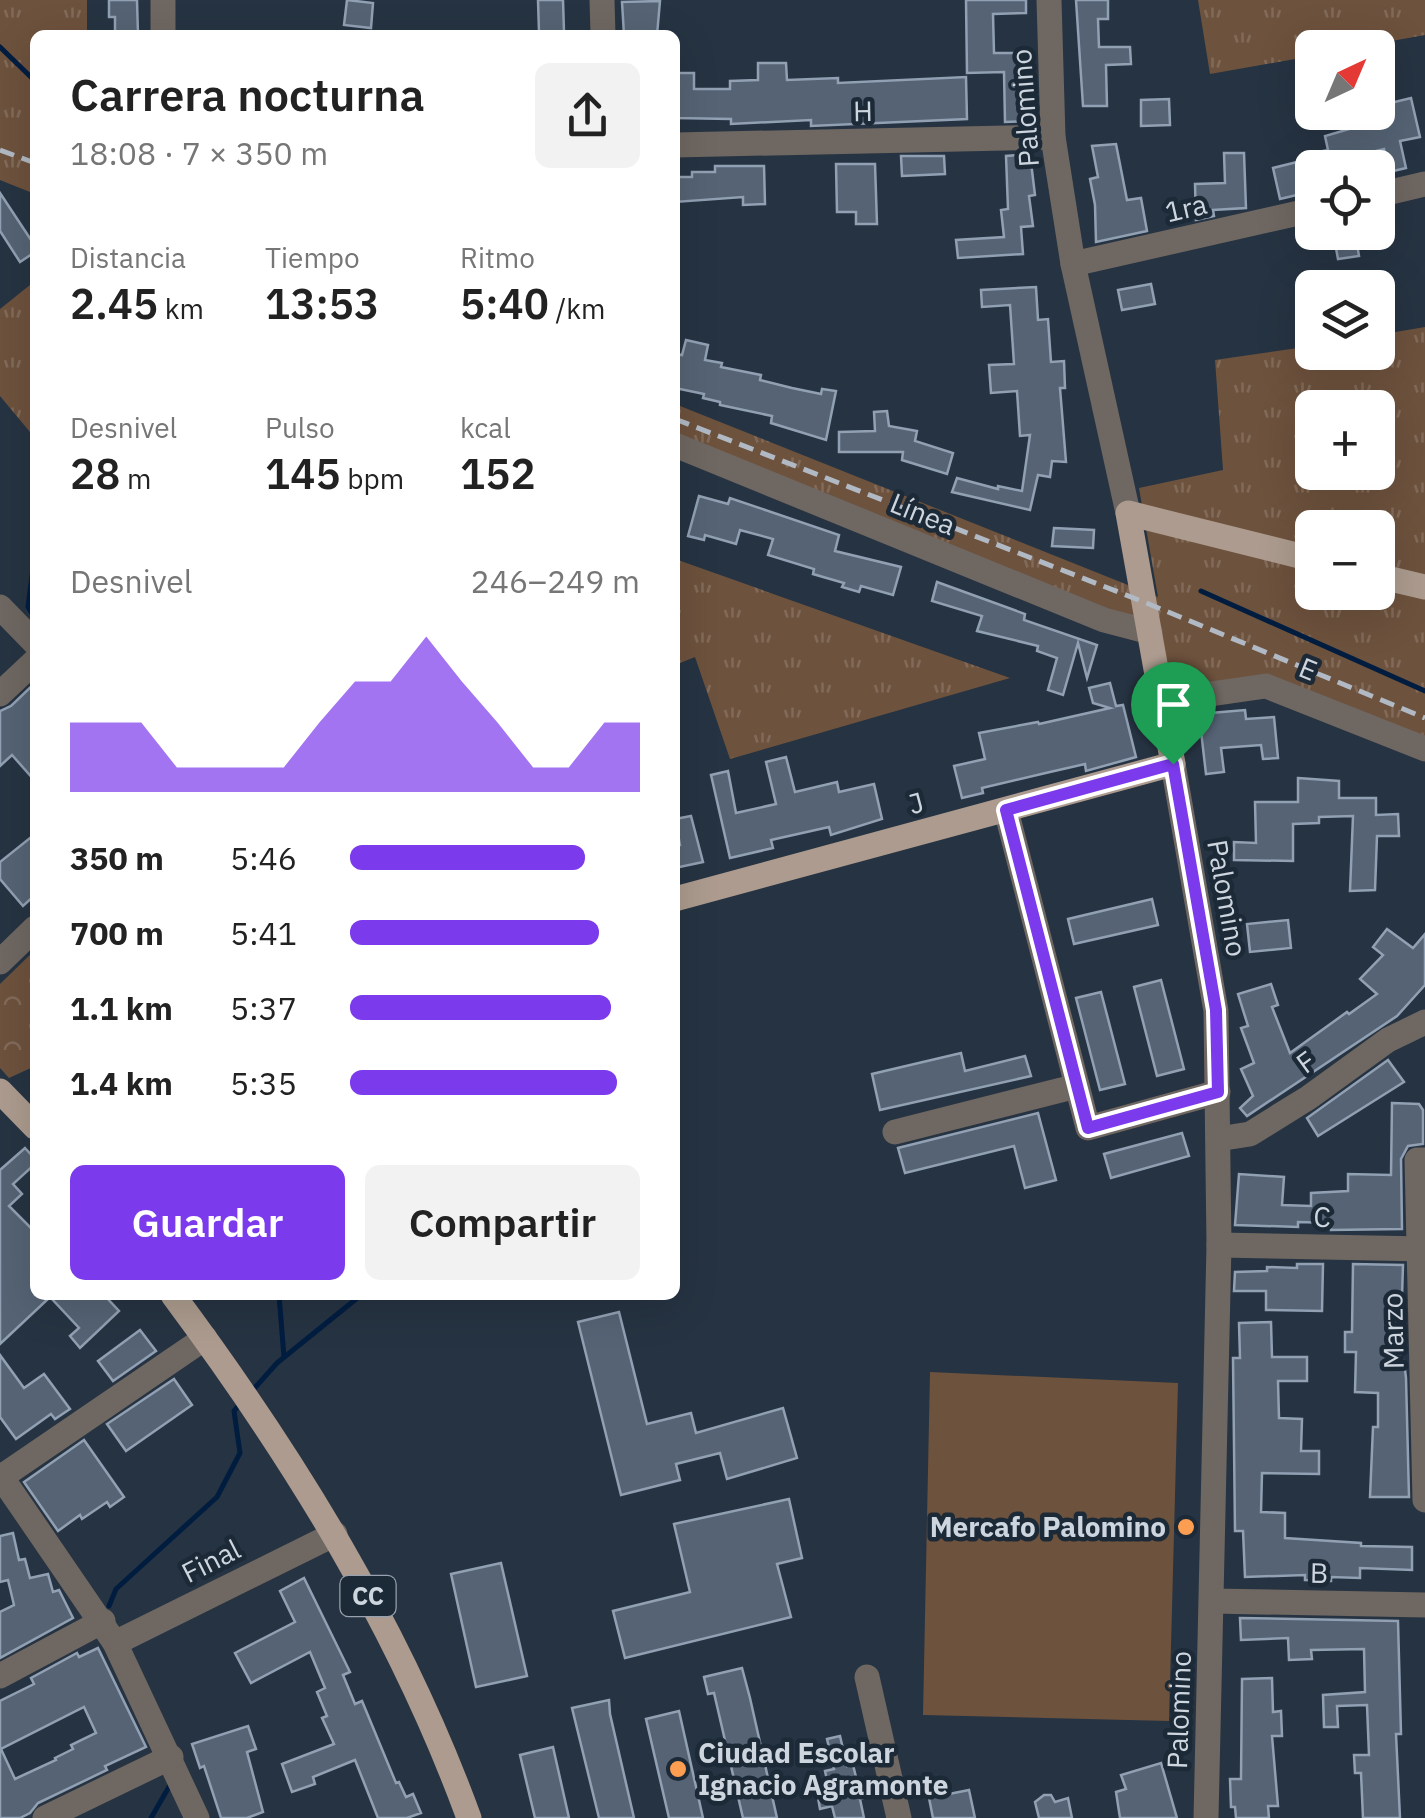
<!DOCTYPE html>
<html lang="es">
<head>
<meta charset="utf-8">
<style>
	:root { --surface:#fff; --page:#f2f2f2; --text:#222; --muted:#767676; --accent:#7c3aed }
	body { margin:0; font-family:"IBM Plex Sans",sans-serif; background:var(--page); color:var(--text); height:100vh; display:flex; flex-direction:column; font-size:38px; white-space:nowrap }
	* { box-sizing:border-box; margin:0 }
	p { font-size:32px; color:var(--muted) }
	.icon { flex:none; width:55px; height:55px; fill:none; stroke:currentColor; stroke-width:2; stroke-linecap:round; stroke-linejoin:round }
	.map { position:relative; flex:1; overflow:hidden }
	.sheet { position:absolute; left:30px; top:30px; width:650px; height:1270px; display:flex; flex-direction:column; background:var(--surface); border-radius:15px; box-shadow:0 10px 40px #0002 }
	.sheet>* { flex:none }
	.needle { width:65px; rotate:44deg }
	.tools { position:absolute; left:1295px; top:30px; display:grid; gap:20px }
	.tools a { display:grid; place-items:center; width:100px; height:100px; border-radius:15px; background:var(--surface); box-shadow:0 10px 40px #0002; font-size:50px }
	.pin { position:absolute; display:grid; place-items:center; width:85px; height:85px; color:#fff; margin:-102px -42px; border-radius:50% 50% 50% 0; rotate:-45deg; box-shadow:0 0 10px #0007 }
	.pin .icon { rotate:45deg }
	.round { display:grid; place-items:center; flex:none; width:105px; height:105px; border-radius:15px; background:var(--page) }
	.summary { display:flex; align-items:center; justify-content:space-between; height:170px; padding:0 40px }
	h1 { font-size:45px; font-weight:600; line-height:75px }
	.metrics { display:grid; grid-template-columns:repeat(3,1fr); gap:15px; height:170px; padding:10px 40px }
	.metrics div { display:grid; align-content:center }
	.metrics b { font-size:42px; font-weight:600 }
	.metrics small { font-size:28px; font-weight:400 }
	.metrics p { font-size:28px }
	.chart { height:280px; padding:20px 40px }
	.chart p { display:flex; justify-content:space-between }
	.chart svg { width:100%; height:180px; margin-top:10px; fill:var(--accent); opacity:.7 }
	.primary-button { display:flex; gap:20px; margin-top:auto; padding:20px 40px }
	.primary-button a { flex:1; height:115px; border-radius:15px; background:var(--accent); color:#fff; font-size:40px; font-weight:600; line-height:115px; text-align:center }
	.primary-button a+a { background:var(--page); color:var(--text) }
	ul { padding:0 40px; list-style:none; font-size:32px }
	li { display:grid; grid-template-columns:160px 120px 1fr; align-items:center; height:75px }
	li i { height:25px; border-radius:12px; background:var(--accent) }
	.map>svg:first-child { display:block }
</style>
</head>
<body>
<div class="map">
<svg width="1425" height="1818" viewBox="0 0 1425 1818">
	<defs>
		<pattern id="grass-tufts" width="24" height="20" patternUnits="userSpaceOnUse" patternTransform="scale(2.5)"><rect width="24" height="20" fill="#6d523d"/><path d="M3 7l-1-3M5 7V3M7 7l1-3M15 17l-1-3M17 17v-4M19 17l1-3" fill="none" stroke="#816a59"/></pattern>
		<pattern id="park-crowns" width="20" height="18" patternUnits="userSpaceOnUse" patternTransform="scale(2.5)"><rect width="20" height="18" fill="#6d523d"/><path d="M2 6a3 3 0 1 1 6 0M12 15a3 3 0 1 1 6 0" fill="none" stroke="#816a59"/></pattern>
	</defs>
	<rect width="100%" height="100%" fill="#263342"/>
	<!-- grass -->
	<g fill="url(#grass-tufts)" fill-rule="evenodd">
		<polygon points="0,0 87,0 87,35 35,35 35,194 0,180"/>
		<polygon points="1198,0 1425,0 1425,35 1358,47 1312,48 1312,56 1210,74"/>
		<polygon points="35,281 35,438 0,396 0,309"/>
		<path d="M1425,327V748L1276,688L1172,705L1149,632L675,447V404L1158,597L1139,488L1223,470L1215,360L1312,346V352H1378V335ZM1312,408H1378V472H1312ZM1312,528H1378V592H1312Z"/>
		<polygon points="675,559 1010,678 730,759 695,657 675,665"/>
	</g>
	<!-- park -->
	<polygon fill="url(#park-crowns)" points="35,950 35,1066 9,1078 0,1068 0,984"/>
	<!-- pitch -->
	<polygon fill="#6d523d" points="930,1372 1178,1383 1169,1721 923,1715"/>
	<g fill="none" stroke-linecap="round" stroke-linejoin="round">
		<!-- stream -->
		<g stroke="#001d40" stroke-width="5">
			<polyline points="0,47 35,81"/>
			<polyline points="35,552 28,607 35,618"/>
			<polyline points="1201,591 1425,691"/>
			<polyline points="279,1295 284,1357"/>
			<polyline points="251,1392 277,1363 361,1295"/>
			<polyline points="109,1606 116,1589 217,1497 240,1453 234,1411 240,1404"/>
			<polyline points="151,1818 170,1785"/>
		</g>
	</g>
	<!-- building -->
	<g fill="#556374" stroke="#91a0b3" stroke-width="2.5" fill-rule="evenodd">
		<polygon points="109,0 137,0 138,35 115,35 115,17 109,17"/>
		<polygon points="347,0 373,3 371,28 344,25"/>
		<polygon points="538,0 563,0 564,32 539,32"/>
		<polygon points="966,0 1026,0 1026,13 993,14 994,53 1023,53 1024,94 1030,94 1030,121 1005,122 1004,72 967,73"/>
		<polygon points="1076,0 1108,0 1108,19 1098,19 1099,47 1130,47 1131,64 1106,65 1107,106 1083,106"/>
		<polygon points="660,1 657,35 624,35 622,2"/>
		<polygon points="758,63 786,63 787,80 838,78 838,83 966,77 967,119 811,126 811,120 731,124 731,119 675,118 675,73 694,73 694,89 730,89 730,81 758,80"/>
		<polygon points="1411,98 1420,137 1400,141 1406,168 1389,172 1384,149 1348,158 1350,168 1312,168 1312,185 1300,188 1301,194 1280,199 1273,168 1305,160 1304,155 1328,150 1325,136 1366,124 1364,112 1378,112 1378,106"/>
		<polygon points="1169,99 1170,125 1141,126 1141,100"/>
		<polygon points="1116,144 1127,200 1141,198 1147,231 1096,242 1095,205 1090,179 1098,177 1092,146"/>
		<polygon points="1224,153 1244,153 1246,208 1213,210 1214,216 1196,220 1195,184 1225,183"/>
		<polygon points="1030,154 1035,195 1029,196 1033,226 1021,227 1023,254 958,258 956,240 1004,237 1001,210 1008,209 1006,156"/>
		<polygon points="901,156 944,156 945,174 902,176"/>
		<polygon points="836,164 875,164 877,224 856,224 856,212 837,212"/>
		<polygon points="715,166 764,166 765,204 743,205 743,197 675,202 675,177 692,177 692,172 715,172"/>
		<polygon points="0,193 35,246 35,252 20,262 0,231"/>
		<polygon points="1333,232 1355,232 1359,256 1338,259"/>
		<polygon points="1151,284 1155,304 1122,310 1118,290"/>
		<polygon points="1036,287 1038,320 1048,319 1051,362 1064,361 1065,388 1060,388 1066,462 1052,461 1050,477 1038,475 1030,510 952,492 957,478 998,489 998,486 1022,491 1030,435 1020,436 1017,391 991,393 989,365 1014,364 1010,305 982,307 981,290"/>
		<polygon points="686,340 708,345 705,360 722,363 721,367 761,375 760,380 792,388 821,394 822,389 836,391 826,440 771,423 772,416 720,405 720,402 703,398 704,394 675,388 675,354 682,355"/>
		<polygon points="887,411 889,426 917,431 915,441 953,453 947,474 902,460 903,452 839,452 839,432 875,431 874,412"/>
		<polygon points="699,496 728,504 730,498 839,535 835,551 901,567 893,595 861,586 859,592 842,587 844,583 813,574 814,569 768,555 773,539 740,530 736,544 705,535 704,540 688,536"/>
		<polygon points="1054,528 1094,530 1093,548 1052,546"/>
		<polygon points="937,582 1025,614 1024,620 1097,645 1087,678 1078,643 1063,695 1048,690 1057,658 1037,651 1038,646 977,631 982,616 932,601"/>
		<polygon points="35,683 35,781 12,755 0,766 0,711 11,706"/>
		<polygon points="1110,683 1116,706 1123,705 1136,757 1086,771 1085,764 1050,772 982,788 983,793 962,798 954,766 985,759 979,733 1038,722 1039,724 1110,708 1093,703 1089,688"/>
		<polygon points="1245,710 1246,719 1274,717 1278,758 1263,759 1261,745 1221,748 1224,772 1206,774 1199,714"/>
		<polygon points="786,757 795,792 837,782 839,792 874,784 882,819 831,835 829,827 771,840 773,848 730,858 711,775 728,771 736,813 776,804 766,762"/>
		<polygon points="1298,778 1339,781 1339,798 1376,798 1376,815 1398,814 1399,836 1377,836 1375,890 1350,891 1353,816 1319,817 1319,823 1293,824 1293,861 1234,860 1234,842 1256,843 1255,802 1298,802"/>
		<polygon points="691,816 703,862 675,868 675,846 680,845 675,819"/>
		<polygon points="35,834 35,895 23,906 0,879 0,862"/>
		<polygon points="1152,899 1158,925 1074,944 1068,919"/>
		<polygon points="1288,920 1291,948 1250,952 1247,924"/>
		<polygon points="1387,929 1413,948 1425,934 1425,985 1397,1016 1247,1116 1240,1108 1253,1096 1241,1069 1254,1063 1241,1028 1248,1026 1238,994 1271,984 1278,1005 1272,1007 1290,1053 1347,1012 1349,1014 1377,994 1360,979 1383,955 1373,947"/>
		<polygon points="1161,980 1184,1069 1157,1076 1134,987"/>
		<polygon points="1101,992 1125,1084 1100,1090 1076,998"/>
		<polygon points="961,1053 965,1071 1025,1056 1031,1076 880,1110 872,1074"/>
		<polygon points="1388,1060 1404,1082 1318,1136 1307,1118"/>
		<polygon points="1392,1103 1419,1104 1423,1110 1423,1144 1408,1146 1401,1159 1402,1229 1331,1230 1331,1223 1298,1222 1298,1227 1235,1225 1239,1174 1284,1177 1282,1205 1311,1206 1311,1193 1348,1191 1348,1174 1391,1175"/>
		<polygon points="1038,1113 1056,1180 1025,1188 1014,1146 905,1173 898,1148"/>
		<polygon points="1182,1133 1189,1156 1111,1178 1104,1154"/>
		<polygon points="25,1148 35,1159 35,1164 13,1184 22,1194 9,1206 35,1232 35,1295 104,1295 119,1311 80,1348 70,1336 79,1328 50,1297 0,1344 0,1170"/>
		<polygon points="1297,1264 1323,1264 1322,1311 1266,1310 1266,1291 1234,1291 1235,1272 1267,1271 1267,1267 1297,1268"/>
		<polygon points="1353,1264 1403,1265 1400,1361 1404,1361 1406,1378 1409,1497 1370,1497 1373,1427 1378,1427 1378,1393 1355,1392 1356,1352 1345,1352 1345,1332 1352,1332"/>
		<polygon points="619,1312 647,1424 691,1413 696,1433 783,1408 797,1458 727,1479 720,1453 676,1464 680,1480 621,1495 578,1322"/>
		<polygon points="1271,1322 1272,1357 1307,1357 1307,1381 1278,1381 1279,1418 1302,1419 1301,1451 1319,1451 1319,1474 1262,1473 1261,1512 1285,1513 1285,1538 1361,1543 1361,1546 1412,1547 1412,1570 1360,1568 1360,1578 1331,1577 1331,1581 1305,1580 1305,1575 1245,1577 1243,1531 1235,1531 1233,1358 1240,1358 1239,1323"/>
		<polygon points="140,1330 156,1351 113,1381 98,1361"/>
		<polygon points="0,1355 24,1388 44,1374 70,1409 55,1419 51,1414 16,1439 0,1417"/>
		<polygon points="174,1379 192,1405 126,1451 107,1424"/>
		<polygon points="84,1440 124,1497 110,1507 107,1502 82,1519 80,1515 58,1531 24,1482"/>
		<polygon points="789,1499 802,1558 777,1564 791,1617 625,1658 613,1611 690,1592 674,1524"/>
		<polygon points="13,1533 19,1560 25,1559 30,1578 48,1574 53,1592 59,1590 73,1618 0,1658 0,1612 14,1605 8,1580 0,1582 0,1536"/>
		<polygon points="501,1563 527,1676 476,1687 451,1574"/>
		<polygon points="304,1578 350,1672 343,1675 355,1704 362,1701 396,1783 399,1782 406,1797 413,1794 421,1813 407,1818 378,1818 355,1760 313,1777 315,1784 292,1792 282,1764 334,1744 322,1718 327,1716 317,1692 325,1688 310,1652 251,1683 235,1653 295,1622 280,1591"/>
		<polygon points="1240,1618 1398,1621 1401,1734 1396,1734 1400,1818 1363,1818 1361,1773 1355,1773 1354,1755 1369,1755 1367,1705 1337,1706 1338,1727 1324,1727 1323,1695 1365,1692 1364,1649 1311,1650 1312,1659 1289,1660 1288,1638 1241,1640"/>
		<path d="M98,1648L146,1747L105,1766L107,1770L38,1803L30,1813L20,1818H0V1701L34,1684L31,1678L77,1653L79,1657ZM84,1707L96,1733L71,1745L73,1749L55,1758L56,1760L15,1779L1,1749Z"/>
		<polygon points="742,1668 750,1698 777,1818 743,1818 714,1693 708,1694 704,1677"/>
		<polygon points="1272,1678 1273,1712 1281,1711 1282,1736 1272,1736 1278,1806 1268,1806 1269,1818 1236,1818 1235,1807 1231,1807 1230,1779 1241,1779 1242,1679"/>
		<polygon points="609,1700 610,1714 634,1818 599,1818 572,1708"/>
		<polygon points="679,1711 703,1818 669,1818 646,1719"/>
		<polygon points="248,1726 256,1749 247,1752 263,1812 247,1818 221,1818 204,1766 200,1768 192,1744"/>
		<polygon points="840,1736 847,1766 853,1765 857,1781 870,1778 874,1795 860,1799 864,1818 835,1818 832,1806 820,1809 817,1792 829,1789 825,1771 834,1769 827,1739"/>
		<polygon points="553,1747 569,1818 535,1818 520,1755"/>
		<polygon points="1161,1763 1177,1818 1120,1818 1116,1792 1126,1789 1121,1775"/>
		<polygon points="969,1790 975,1818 933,1818 929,1798"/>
		<polygon points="1051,1795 1055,1802 1068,1798 1072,1818 1039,1818 1035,1802 1044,1795"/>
	</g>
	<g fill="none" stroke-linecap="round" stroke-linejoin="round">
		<!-- minor -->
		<g stroke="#6f6761" stroke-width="25">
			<polyline points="163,0 163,35"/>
			<polyline points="602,0 603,35"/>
			<polyline points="1049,0 1053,137 1073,264 1128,513"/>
			<polyline points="675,145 1053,137"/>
			<polyline points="1378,195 1425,184"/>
			<polyline points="1073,264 1312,210"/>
			<polyline points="675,445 1104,620 1150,632"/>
			<polyline points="0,607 35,643"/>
			<polyline points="0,694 35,661"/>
			<polyline points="1162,701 1266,686 1425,749"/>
			<polyline points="1173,764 1216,1011 1219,1245 1206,1818"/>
			<polyline points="1006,810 1088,1128 1218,1092"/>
			<polyline points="0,962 35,928"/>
			<polyline points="895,1132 1077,1086"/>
			<polyline points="1218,1139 1250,1134 1308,1098 1388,1040 1425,1022"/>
			<polyline points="1425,1160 1417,1160 1425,1500"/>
			<polyline points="1219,1245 1425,1249"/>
			<polyline points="0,1475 115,1643 197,1818"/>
			<polyline points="0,1478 205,1338"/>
			<polyline points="1212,1601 1425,1605"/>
			<polyline points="115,1643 335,1534"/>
			<polyline points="0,1676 103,1621"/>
			<polyline points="867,1677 899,1818"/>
			<polyline points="45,1818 171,1757"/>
		</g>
		<!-- major -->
		<g stroke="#ac9b8e" stroke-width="25">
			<polyline points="1378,576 1425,587"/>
			<polyline points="675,899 1173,764 1128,513 1312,559"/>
			<polyline points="0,1091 35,1127"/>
			<path d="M173,1295C293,1456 400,1629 469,1818"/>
		</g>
		<!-- rail -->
		<g stroke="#b0b9c4" stroke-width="5" stroke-dasharray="15 8" stroke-linecap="butt">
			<polyline points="0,150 35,163"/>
			<polyline points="675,419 1144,602 1425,718"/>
		</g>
	</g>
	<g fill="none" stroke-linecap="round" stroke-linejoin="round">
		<!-- route casing -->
		<g stroke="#fff" stroke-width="20">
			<polygon id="route" points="1173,764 1216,1010 1218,1092 1088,1128 1006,810"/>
		</g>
		<!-- route -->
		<use href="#route" stroke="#7c3aed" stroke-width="12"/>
	</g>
	<!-- markers -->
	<g fill="#fb9e51" stroke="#1c2937" stroke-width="4">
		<circle cx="1186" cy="1527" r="10"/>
		<circle cx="678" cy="1769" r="10"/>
	</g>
	<g text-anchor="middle" stroke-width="9" stroke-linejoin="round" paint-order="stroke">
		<!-- shield labels -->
		<rect fill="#1c2937" stroke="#98a1ad" stroke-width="2.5" x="340.5" y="1576" width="55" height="40" rx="8"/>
		<g font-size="25" font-weight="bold" fill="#cdd5df">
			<text x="368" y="1605">CC</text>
		</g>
		<!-- street labels -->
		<g font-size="28" fill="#cdd5df" stroke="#1c2937">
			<text transform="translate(1025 108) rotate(-94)" y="10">Palomino</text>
			<text transform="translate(863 111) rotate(-1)" y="10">H</text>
			<text transform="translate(1186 208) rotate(-13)" y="10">1ra</text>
			<text transform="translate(923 514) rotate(22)" y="10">Línea</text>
			<text transform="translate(1308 669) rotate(22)" y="10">E</text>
			<text transform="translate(916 803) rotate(-15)" y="10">J</text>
			<text transform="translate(1227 898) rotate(80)" y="10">Palomino</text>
			<text transform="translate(1306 1062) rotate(-36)" y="10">F</text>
			<text transform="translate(1322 1217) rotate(1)" y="10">C</text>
			<text transform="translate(1393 1331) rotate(-91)" y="10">Marzo</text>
			<text transform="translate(211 1561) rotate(-27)" y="10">Final</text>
			<text transform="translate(1319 1573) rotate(1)" y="10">B</text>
			<text transform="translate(1179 1710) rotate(-88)" y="10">Palomino</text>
		</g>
		<!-- poi labels -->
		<g font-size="28" font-weight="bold" fill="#cdd5df" stroke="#1c2937" text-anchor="end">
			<text x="1166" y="1537">Mercafo Palomino</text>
			<text x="698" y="1763" text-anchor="start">Ciudad Escolar<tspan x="698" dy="32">Ignacio Agramonte</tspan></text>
		</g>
	</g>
</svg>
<div class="tools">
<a><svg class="needle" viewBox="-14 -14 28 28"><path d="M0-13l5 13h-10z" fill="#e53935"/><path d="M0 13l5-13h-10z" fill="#767676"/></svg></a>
<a><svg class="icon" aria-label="locate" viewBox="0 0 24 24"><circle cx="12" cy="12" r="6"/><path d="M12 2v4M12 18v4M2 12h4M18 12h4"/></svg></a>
<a><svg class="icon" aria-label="layers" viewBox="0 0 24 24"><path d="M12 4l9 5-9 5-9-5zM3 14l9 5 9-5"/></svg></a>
<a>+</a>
<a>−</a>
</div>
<div class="pin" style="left:1173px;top:764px;background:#1e9e55"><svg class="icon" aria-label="arrive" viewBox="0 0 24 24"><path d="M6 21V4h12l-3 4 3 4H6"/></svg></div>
<section class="sheet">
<div class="summary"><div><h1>Carrera nocturna</h1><p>18:08 · 7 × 350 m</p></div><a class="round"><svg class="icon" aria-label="share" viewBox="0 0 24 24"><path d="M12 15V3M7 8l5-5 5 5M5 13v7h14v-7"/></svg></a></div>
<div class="metrics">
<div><p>Distancia</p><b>2.45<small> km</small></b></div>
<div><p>Tiempo</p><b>13:53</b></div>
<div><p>Ritmo</p><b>5:40<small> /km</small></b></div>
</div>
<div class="metrics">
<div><p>Desnivel</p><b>28<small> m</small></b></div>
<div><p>Pulso</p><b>145<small> bpm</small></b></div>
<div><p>kcal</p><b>152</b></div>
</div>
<div class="chart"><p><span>Desnivel</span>246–249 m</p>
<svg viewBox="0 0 160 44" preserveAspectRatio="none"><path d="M0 44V27L10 27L20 27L30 38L40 38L50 38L60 38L70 27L80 17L90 17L100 6L110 17L120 27L130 38L140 38L150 27L160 27V44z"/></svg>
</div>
<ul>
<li><b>350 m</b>5:46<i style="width:81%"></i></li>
<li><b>700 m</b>5:41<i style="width:86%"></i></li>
<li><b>1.1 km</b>5:37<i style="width:90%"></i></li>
<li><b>1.4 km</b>5:35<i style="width:92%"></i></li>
</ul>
<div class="primary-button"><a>Guardar</a><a>Compartir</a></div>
</section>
</div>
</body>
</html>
